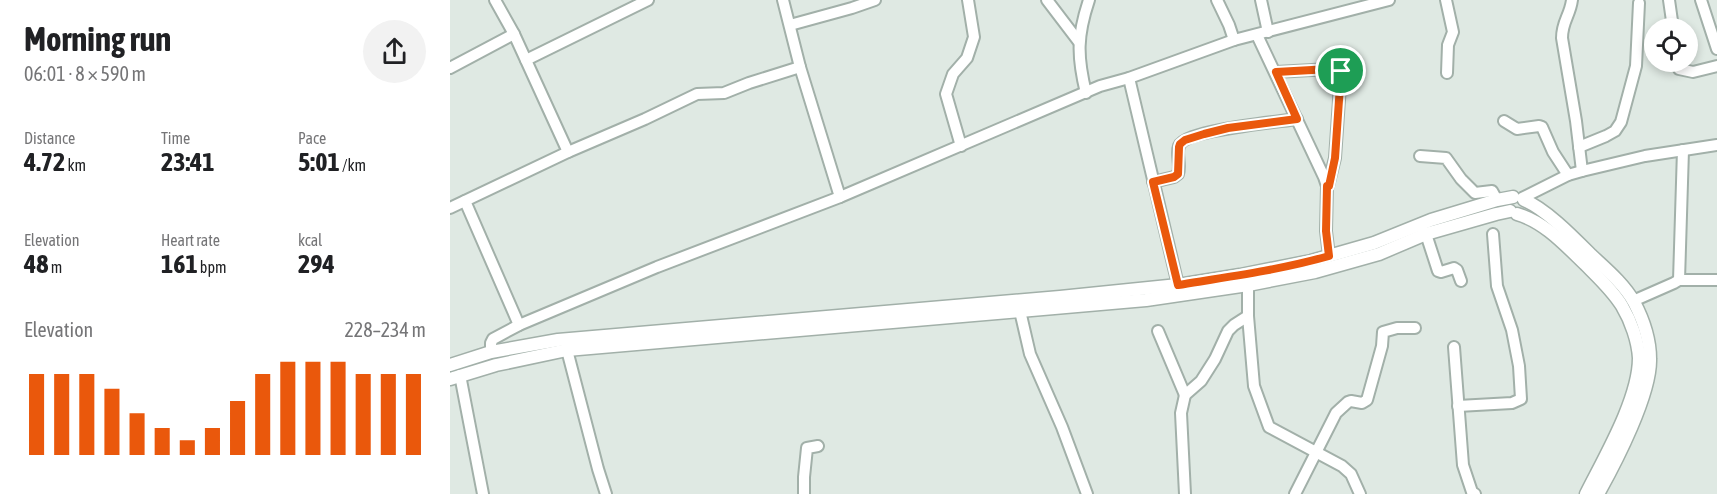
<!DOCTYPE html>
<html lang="en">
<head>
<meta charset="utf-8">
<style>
	:root { --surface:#fff; --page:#f2f2f2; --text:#202124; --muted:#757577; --accent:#ea580c }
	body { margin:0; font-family:"Asap Condensed",sans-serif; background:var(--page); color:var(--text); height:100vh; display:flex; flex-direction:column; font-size:22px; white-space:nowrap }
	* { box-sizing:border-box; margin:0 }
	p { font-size:20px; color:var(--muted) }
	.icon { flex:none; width:33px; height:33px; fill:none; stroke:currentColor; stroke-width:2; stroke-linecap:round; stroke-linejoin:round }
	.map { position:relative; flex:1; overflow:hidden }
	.details { display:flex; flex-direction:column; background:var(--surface); width:450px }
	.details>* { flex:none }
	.controls { position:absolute; left:1194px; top:18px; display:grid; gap:12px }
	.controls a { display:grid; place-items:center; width:54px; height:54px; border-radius:50%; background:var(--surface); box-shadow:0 3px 9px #0003; font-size:30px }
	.pin { position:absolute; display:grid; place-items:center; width:51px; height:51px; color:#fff; margin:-26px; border:3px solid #fff; border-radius:50%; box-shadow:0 2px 6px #0007 }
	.round { display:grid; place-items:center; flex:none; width:63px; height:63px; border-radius:32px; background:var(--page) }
	.summary { display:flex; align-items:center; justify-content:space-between; height:102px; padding:0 24px }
	h1 { font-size:33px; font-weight:700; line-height:45px }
	.metrics { display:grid; grid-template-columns:repeat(3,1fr); gap:9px; height:102px; padding:6px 24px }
	.metrics div { display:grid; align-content:center }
	.metrics b { font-size:26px; font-weight:700 }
	.metrics small { font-size:16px; font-weight:400 }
	.metrics p { font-size:16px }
	.chart { height:168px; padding:12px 24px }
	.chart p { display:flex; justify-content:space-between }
	.chart svg { width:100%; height:108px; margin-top:6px; stroke:var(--accent); stroke-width:6 }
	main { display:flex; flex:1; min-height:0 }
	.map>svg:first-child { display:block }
</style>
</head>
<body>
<main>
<section class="details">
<div class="summary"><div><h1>Morning run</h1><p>06:01 · 8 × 590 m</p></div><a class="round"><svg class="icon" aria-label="share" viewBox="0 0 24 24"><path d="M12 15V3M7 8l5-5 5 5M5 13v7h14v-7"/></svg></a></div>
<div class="metrics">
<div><p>Distance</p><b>4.72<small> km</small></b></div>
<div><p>Time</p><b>23:41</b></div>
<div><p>Pace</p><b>5:01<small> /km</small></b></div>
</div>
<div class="metrics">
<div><p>Elevation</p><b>48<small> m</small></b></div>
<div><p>Heart rate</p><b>161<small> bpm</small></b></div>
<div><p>kcal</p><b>294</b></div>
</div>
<div class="chart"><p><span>Elevation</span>228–234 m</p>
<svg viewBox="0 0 160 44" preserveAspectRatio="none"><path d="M5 44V11M15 44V11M25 44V11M35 44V17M45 44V27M55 44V33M65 44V38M75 44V33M85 44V22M95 44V11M105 44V6M115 44V6M125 44V6M135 44V11M145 44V11M155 44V11"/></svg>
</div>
</section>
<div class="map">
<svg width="1267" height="494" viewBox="0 0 1267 494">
	<rect width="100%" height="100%" fill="#dfe9e3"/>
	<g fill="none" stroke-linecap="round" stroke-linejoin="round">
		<!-- minor casing -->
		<g stroke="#a2b0a9" stroke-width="14">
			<g id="minor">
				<polyline points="45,0 64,34 118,152"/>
				<polyline points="333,0 350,67 390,197"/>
				<polyline points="597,0 629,42"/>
				<polyline points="767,0 779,25 784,40"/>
				<polyline points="811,0 818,32"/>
				<polyline points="996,0 1003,32 998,45 997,73"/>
				<path d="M1122,0C1120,16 1112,21 1112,38L1126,121L1132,171"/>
				<polyline points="1219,0 1223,28"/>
				<polyline points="1251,0 1267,49"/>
				<polyline points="340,25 402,8 425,0"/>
				<polyline points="807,35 874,177 877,186 876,231 879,256"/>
				<polyline points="76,60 198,0"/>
				<polyline points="1227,62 1229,69 1243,72 1267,66"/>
				<polyline points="0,68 64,34"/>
				<polyline points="826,72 880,69 891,71 885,158 878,186 877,186"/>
				<polyline points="679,78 728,285"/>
				<path d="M636,93C627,56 627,36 639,0"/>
				<polyline points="1054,121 1067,129 1089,126 1092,127 1103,152 1118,175"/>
				<polyline points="511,146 496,94 503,74 517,58 524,37 518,0"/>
				<polyline points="1129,147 1156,136 1165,131 1171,122 1186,66 1189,3"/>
				<polyline points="970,156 996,158 1011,179 1025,193 1042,191 1047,200"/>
				<path d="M703,182L724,177L728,174C731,165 726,154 729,146C735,130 828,122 847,119"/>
				<polyline points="1072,198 1118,175 1132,171 1195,156 1267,145"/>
				<polyline points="15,201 69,325"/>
				<polyline points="0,208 118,152 195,119 247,94 274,93 299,83 350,67"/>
				<polyline points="976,234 988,271 991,272 1004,268 1007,270 1011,281"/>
				<polyline points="1229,280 1233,150"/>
				<polyline points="798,285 798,316 804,386 819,427 892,466 901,474 910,494"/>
				<polyline points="1183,301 1224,283 1229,280 1267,280"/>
				<polyline points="570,311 580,354 612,427 637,494"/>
				<polyline points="708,331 735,395"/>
				<polyline points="1004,347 1013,465 1022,492 1025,494"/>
				<polyline points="117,350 148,469 156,494"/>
				<polyline points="41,352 41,343 43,339 69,325 207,267 390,197 650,86 679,78 784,40 939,0"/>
				<polyline points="10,375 33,494"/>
				<polyline points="1008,406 1062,403 1071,399 1069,366 1062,330 1047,286 1043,234"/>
				<polyline points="354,494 354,477 357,448 368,446"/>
				<polyline points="735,494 731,413 735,395 751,381 765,359 778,331 784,325 798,316"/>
				<polyline points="845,494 886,413 898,402 901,401 912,403 917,400 932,346 933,332 947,328 965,328"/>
			</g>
		</g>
		<!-- tertiary casing -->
		<g stroke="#a2b0a9" stroke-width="15">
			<g id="tertiary">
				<path d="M1074,200C1096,209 1124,238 1141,255C1156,269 1174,284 1184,302C1193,319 1200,339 1200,359C1201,394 1166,462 1148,494"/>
				<path d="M1067,214C1095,222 1116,246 1136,265C1149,278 1163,291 1172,306C1181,321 1188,341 1189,358C1189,399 1154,458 1136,494"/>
				<polyline points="0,365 41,352 108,340 610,297 728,285 790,275 861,261 924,243 981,220 1047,200 1063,197"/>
				<polyline points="0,379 46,365 117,350 570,311 696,300 798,285 865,272 929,254 976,234 1046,214 1060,211"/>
			</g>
		</g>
		<!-- minor -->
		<use href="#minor" stroke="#fff" stroke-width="10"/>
		<!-- tertiary -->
		<use href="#tertiary" stroke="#fff" stroke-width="12"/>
	</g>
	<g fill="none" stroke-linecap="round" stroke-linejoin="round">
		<!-- route casing -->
		<g stroke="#fff" stroke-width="12">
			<path id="route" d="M880,69L891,71L885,158L879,186H877L876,231L879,256C830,270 778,277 728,285L703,182L724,177L728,174L729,147L730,144L735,140L754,134L778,128L847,119L826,72Z"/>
		</g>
		<!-- route -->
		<use href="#route" stroke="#ea580c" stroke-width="8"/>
	</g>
</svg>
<div class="controls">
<a><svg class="icon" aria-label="locate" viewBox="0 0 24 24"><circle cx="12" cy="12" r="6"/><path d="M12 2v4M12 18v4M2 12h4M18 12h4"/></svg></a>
</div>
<div class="pin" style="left:891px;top:71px;background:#1e9e55"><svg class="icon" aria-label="arrive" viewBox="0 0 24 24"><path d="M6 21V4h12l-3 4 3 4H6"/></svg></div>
</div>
</main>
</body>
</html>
